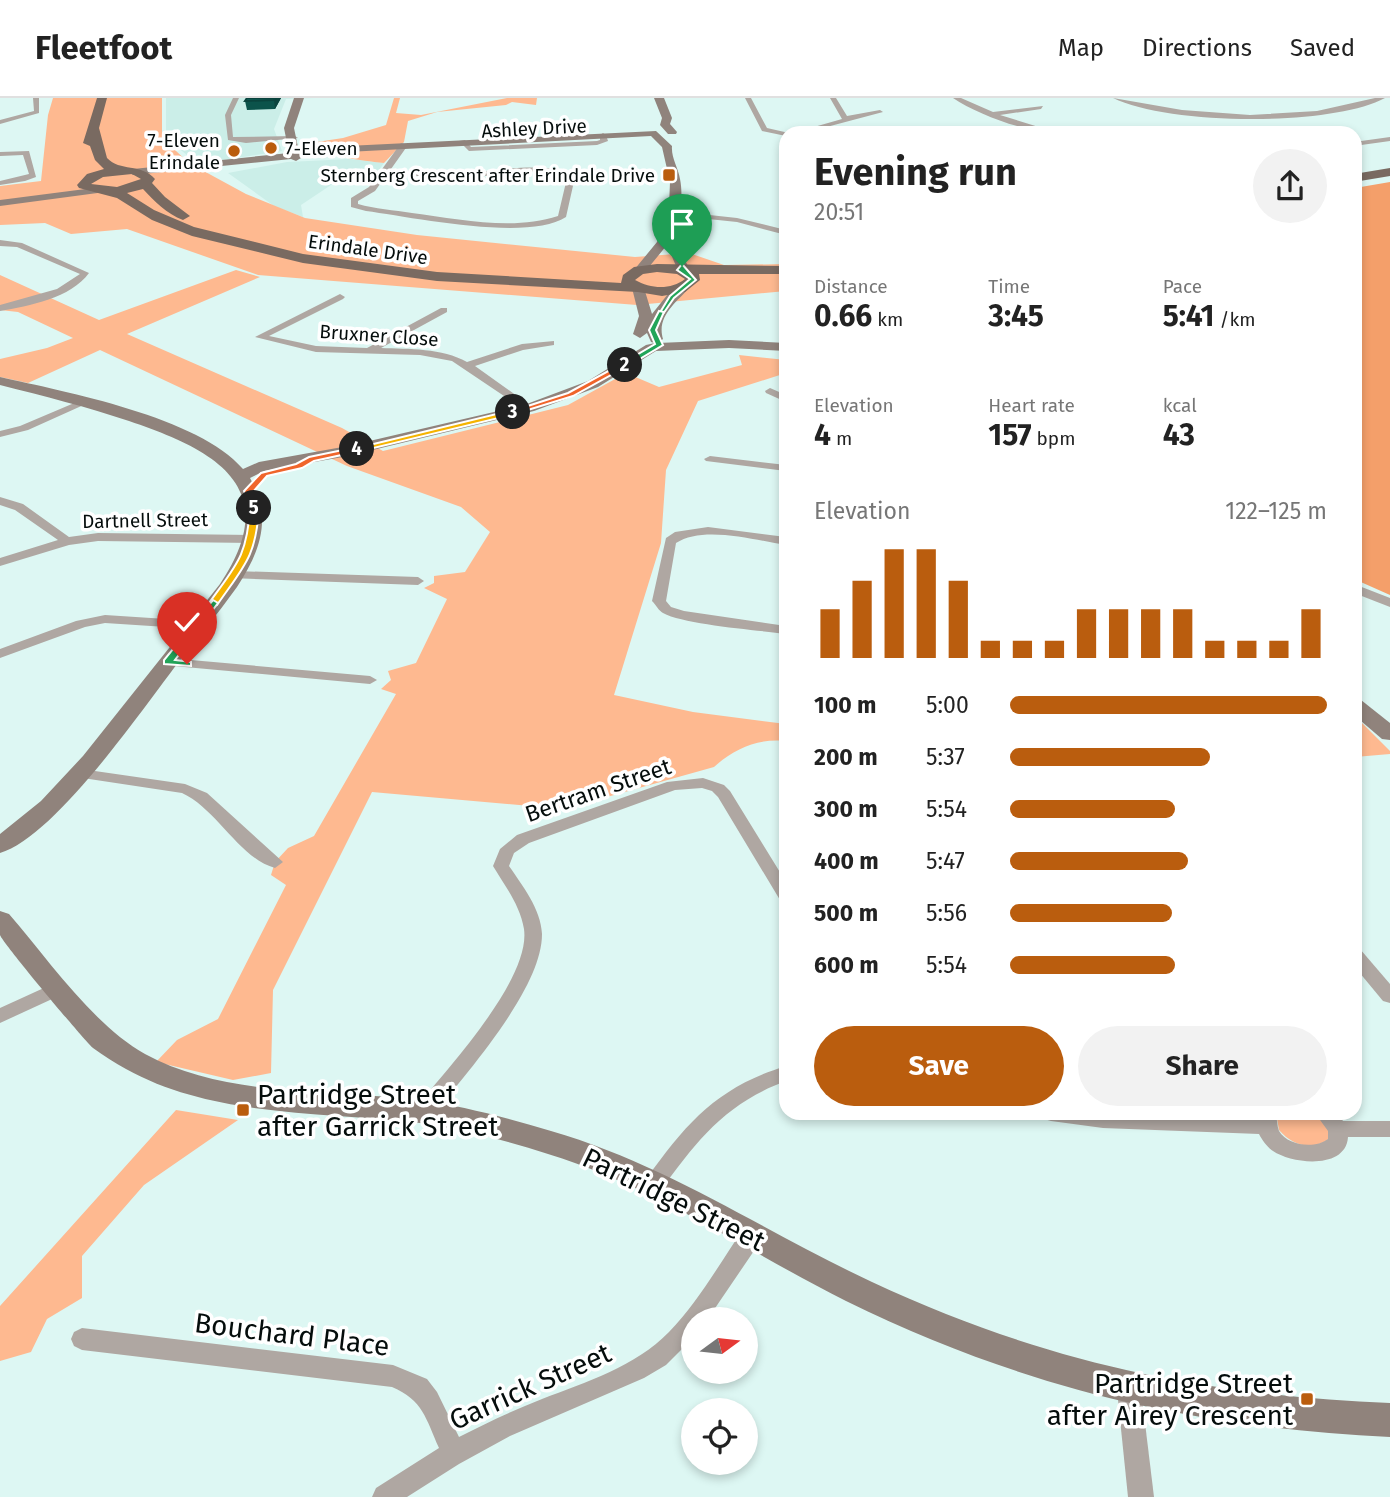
<!DOCTYPE html>
<html lang="en">
<head>
<meta charset="utf-8">
<style>
	:root { --surface:#fff; --page:#f2f2f2; --text:#222; --muted:#767676; --line:#e0e0e0; --accent:#ba5d0e }
	body { margin:0; font-family:"Fira Sans",sans-serif; background:var(--page); color:var(--text); height:100vh; display:flex; flex-direction:column; font-size:26px; white-space:nowrap }
	* { box-sizing:border-box; margin:0 }
	p { font-size:23px; color:var(--muted) }
	.icon { flex:none; width:38px; height:38px; fill:none; stroke:currentColor; stroke-width:2; stroke-linecap:round; stroke-linejoin:round }
	.map { position:relative; flex:1; overflow:hidden }
	.side { position:absolute; left:779px; top:28px; width:583px; height:994px; display:flex; flex-direction:column; background:var(--surface); border-radius:21px; box-shadow:0 4px 10px #0003 }
	.side>* { flex:none }
	.needle { width:46px; rotate:75deg }
	.tools { position:absolute; left:681px; top:1209px; display:grid; gap:14px }
	.tools a { display:grid; place-items:center; width:77px; height:77px; border-radius:50%; background:var(--surface); box-shadow:0 4px 10px #0003; font-size:35px }
	.pin { position:absolute; display:grid; place-items:center; width:60px; height:60px; color:#fff; margin:-72px -30px; border-radius:50% 50% 50% 0; rotate:-45deg; box-shadow:0 0 7px #0007 }
	.pin .icon { rotate:45deg }
	.km { position:absolute; width:35px; height:35px; margin:-18px; border-radius:50%; background:#222; color:#fff; font-size:19px; line-height:35px; text-align:center }
	.round { display:grid; place-items:center; flex:none; width:74px; height:74px; border-radius:37px; background:var(--page) }
	.head { display:flex; align-items:center; justify-content:space-between; height:119px; padding:0 35px }
	h1 { font-size:38px; font-weight:700; line-height:52px }
	.metrics { display:grid; grid-template-columns:repeat(3,1fr); gap:10px; height:119px; padding:7px 35px }
	.metrics div { display:grid; align-content:center }
	.metrics b { font-size:30px; font-weight:700 }
	.metrics small { font-size:19px; font-weight:400 }
	.metrics p { font-size:19px }
	.chart { height:196px; padding:14px 35px }
	.chart p { display:flex; justify-content:space-between }
	.chart svg { width:100%; height:126px; margin-top:7px; stroke:var(--accent); stroke-width:6 }
	.cta { display:flex; gap:14px; margin-top:auto; padding:14px 35px }
	.cta a { flex:1; height:80px; border-radius:42px; background:var(--accent); color:#fff; font-size:28px; font-weight:700; line-height:80px; text-align:center }
	.cta a+a { background:var(--page); color:var(--text) }
	ul { padding:0 35px; list-style:none; font-size:23px }
	li { display:grid; grid-template-columns:112px 84px 1fr; align-items:center; height:52px }
	li i { height:18px; border-radius:9px; background:var(--accent) }
	header { display:flex; align-items:center; gap:42px; box-sizing:border-box; height:98px; padding:0 35px; background:var(--surface); border-bottom:2px solid var(--line) }
	header strong { font-size:33px }
	nav { display:flex; gap:38px; margin-inline-start:auto; font-size:24px }
	.map>svg:first-child { display:block }
</style>
</head>
<body>
<header>
<strong>Fleetfoot</strong>
<nav><a>Map</a><a>Directions</a><a>Saved</a></nav>
</header>
<div class="map">
<svg width="1390" height="1399" viewBox="0 0 1390 1399">
	<rect width="100%" height="100%" fill="#ddf7f3"/>
	<!-- built -->
	<g fill="#cbeee8">
		<polygon points="166,0 315,0 286,1 274,31 282,53 198,66 166,40"/>
		<polygon points="351,61 384,65 372,82 334,85 301,107 303,119 274,108 228,75 287,64"/>
	</g>
	<!-- green -->
	<g fill="#feb990">
		<polygon points="53,0 162,0 162,40 189,65 246,96 305,120 417,137 635,159 689,155 724,167 786,166 786,193 637,207 258,177 127,131 71,136 45,125 0,127 0,88 41,83 48,17"/>
		<path d="M394,0H400L396,15L421,17L507,0H537L536,7L512,4L506,7L437,14L408,23L404,44L384,65C359,62 331,60 310,45L343,40L386,27Z"/>
		<path d="M236,172L260,179L127,236L342,330L383,353L568,307L626,275L659,289L742,267L739,257L786,262V275L698,303L666,372L661,445L614,597L693,614L786,626V643C758,640 734,651 714,669L564,711L372,694L273,892L271,975L233,982L156,964L177,942L218,921L286,787L271,777L275,764L288,750L314,738L396,596L381,591L391,582L388,573L416,565L447,501L424,490L434,485V478L465,474L490,434L461,409L347,368L100,252L28,285L0,279V261L47,250L73,240L18,214L0,212V177L99,222Z"/>
		<polygon points="1361,624 1390,653 1390,656 1355,659 1355,627"/>
		<polygon points="176,1012 238,1022 144,1087 82,1158 82,1200 47,1221 31,1254 0,1263 0,1208"/>
		<path d="M1276,1015H1318L1329,1027V1041C1311,1053 1293,1048 1279,1032Z"/>
	</g>
	<!-- forest -->
	<polygon fill="#f49f6a" points="1390,84 1390,497 1354,481 1355,90"/>
	<g fill="none" stroke-linecap="round" stroke-linejoin="round">
		<!-- street -->
		<g fill="#afa7a2" fill-rule="evenodd">
			<polygon points="33,0 39,0 39,15 0,26 0,22 34,13"/>
			<polygon points="233,0 239,0 231,17 233,39 295,38 298,40 246,45 228,42 225,17"/>
			<polygon points="745,0 751,0 767,30 789,35 786,35 786,38 762,33"/>
			<polygon points="830,0 836,0 847,18 880,12 883,14 804,35 793,35 842,21"/>
			<path d="M953,0H961L993,14L1043,8L1041,11L1000,17L1058,35C1028,35 978,17 953,0Z"/>
			<path d="M1113,0L1182,12L1250,17L1317,13L1375,0H1385C1331,29 1168,27 1113,0Z"/>
			<polygon points="1118,29 1123,30 1117,35 1109,35"/>
			<polygon points="603,35 606,37 608,43 597,47 469,53 459,43 465,42 471,49 597,43 600,42 600,37"/>
			<polygon points="1390,39 1390,43 1354,48 1354,44"/>
			<path d="M401,45L408,47L391,71C413,73 435,76 456,76C489,75 547,60 575,79L566,119C528,144 412,119 366,113L351,109V100L369,89ZM388,75C411,77 435,81 459,80C492,80 535,66 567,80L558,118C513,133 458,121 412,115C394,112 375,111 358,106V103L375,93Z"/>
			<polygon points="29,53 36,79 25,83 0,87 0,83 29,76 23,57 0,58 0,54"/>
			<polygon points="673,113 737,120 786,132 786,137 737,124 670,117"/>
			<path d="M0,142L22,145L89,175C71,200 29,208 0,213V207L57,191L80,176L17,149L0,148Z"/>
			<path d="M340,196L345,199L343,201L269,238L316,248L367,250L441,210H447V214L381,250C409,251 442,250 467,264L522,246L554,243V247L523,252L475,268L534,310L525,312L452,263L420,257L316,254L255,239Z"/>
			<polygon points="770,290 786,297 786,304 766,295 765,293"/>
			<polygon points="79,303 88,305 28,332 0,339 0,333 20,328"/>
			<polygon points="710,358 786,367 786,373 706,363 704,361"/>
			<polygon points="0,399 23,406 69,439 98,435 252,437 258,441 252,445 98,443 69,447 0,468 0,460 58,442 15,412 0,407"/>
			<path d="M708,429L786,439V447C755,442 703,427 676,445L666,503L671,509L684,513L786,528V536C758,532 685,527 663,515C659,513 656,507 652,503L666,440L675,434Z"/>
			<polygon points="235,473 418,479 424,483 418,487 230,480 230,474"/>
			<polygon points="1354,486 1390,500 1390,509 1354,495"/>
			<polygon points="105,517 197,523 204,527 197,531 105,525 85,529 0,560 0,551 76,523"/>
			<polygon points="168,560 370,578 377,582 370,586 163,567 161,564 163,561"/>
			<path d="M81,671L185,686L207,695L283,764L275,770C239,760 217,711 182,695L76,679L73,676L76,673Z"/>
			<path d="M703,680L724,687L730,693L786,784V804L780,802L718,699L712,693L702,690L675,692L529,745L514,755L509,768C522,787 541,811 542,836C542,892 465,976 431,1020L424,1022L417,1020L414,1014L417,1008C448,970 531,881 524,831C520,807 505,788 493,768L500,751L517,737L667,684Z"/>
			<polygon points="1354,849 1360,851 1390,886 1390,905 1383,903 1354,868"/>
			<polygon points="57,884 63,886 66,891 63,896 0,925 0,910"/>
			<path d="M786,968V983C726,1005 697,1042 661,1092L654,1095L647,1092L644,1086L647,1080C687,1024 718,989 786,968Z"/>
			<path d="M1041,1015L1257,1020L1256,1015H1276C1277,1021 1277,1028 1279,1033C1288,1048 1315,1051 1328,1041V1033L1315,1015H1337L1343,1023H1390V1039H1348C1346,1072 1292,1066 1273,1053C1267,1049 1262,1042 1259,1036L1103,1030L1051,1023L1044,1021Z"/>
			<path d="M752,1128L760,1130L763,1137L760,1144L707,1222H693V1240L666,1267L644,1280L510,1338L459,1366L407,1399H372L376,1390L439,1350C426,1321 423,1302 392,1289L82,1252L74,1248L71,1241L74,1234L82,1230L393,1267L427,1281L437,1294L459,1339C486,1325 514,1312 542,1301C586,1284 635,1269 669,1234C698,1204 720,1165 744,1130Z"/>
			<polygon points="1129,1281 1137,1284 1141,1292 1154,1399 1128,1399 1117,1292 1121,1284"/>
		</g>
		<!-- secondary -->
		<g fill="#90837c" fill-rule="evenodd">
			<path d="M294,0H304L294,30L299,54L347,48L656,33L672,48C671,60 678,69 680,81C683,96 681,112 677,126L680,129L679,151L688,168L684,175H676V168L667,147L644,175H636L634,172L657,144L669,109L670,84L662,49L651,38L347,54L301,60L296,63L291,61L133,77L128,74L133,71L289,55L284,30Z"/>
			<polygon points="654,0 664,0 672,20 670,26 677,34 676,36 668,36 660,27 662,20"/>
			<polygon points="101,89 107,92 105,94 0,108 0,102"/>
			<path d="M684,185L690,189C677,204 656,218 663,241L658,245L729,242L786,245V253L729,250L656,253L598,289L534,313L348,358L264,373L250,380C273,420 260,454 237,489C217,517 195,543 174,570C140,615 53,740 0,755V736L41,703L83,658L220,486C285,389 215,352 129,323C87,309 44,298 0,287V279C66,294 199,319 243,371L259,364L348,348L524,307L588,283L646,247L655,245L651,244L647,235L640,240L633,236L639,218L632,190L633,187H643L644,190L652,216L668,196Z"/>
			<polygon points="1354,600 1361,602 1390,625 1390,642 1382,641 1354,617"/>
			<path d="M0,813L9,816C48,861 93,927 145,956C226,1000 330,991 419,1002C463,1008 508,1020 551,1033C666,1066 765,1134 872,1184C1043,1264 1202,1297 1390,1305V1339C1191,1329 1026,1291 846,1203C748,1154 654,1088 548,1056C507,1043 463,1031 420,1025C323,1013 214,1020 126,971C115,965 103,957 93,950C83,941 2,844 0,837C0,830 0,820 0,813Z"/>
		</g>
		<!-- primary -->
		<g fill="#796a61" fill-rule="evenodd">
			<path d="M97,0H107L99,30L107,60C120,74 141,65 155,81L152,85L165,99L190,118L183,122C167,116 154,103 143,91L127,95L154,112L194,129L303,156L437,174L621,185L623,177L634,169L657,166L786,168V176H699L700,182L685,194L662,198L638,194L437,183L303,165L192,138L152,122L117,100L79,90L77,87L87,76L104,71L95,62L90,48L83,45ZM132,76L141,81L117,89L91,86L103,79ZM657,174L677,176L685,181C671,192 651,191 635,182L643,176Z"/>
			<polygon points="1390,70 1390,78 1354,84 1354,76"/>
		</g>
	</g>
	<!-- wall -->
	<polygon fill="#0c534b" points="247,0 281,0 275,11 247,12 245,3"/>
	<!-- shaded-wall -->
	<polygon fill="#0a433d" points="275,0 281,0 275,11 274,2"/>
	<!-- building -->
	<polygon fill="#0e6057" stroke="#0a433d" stroke-width="2" points="247,0 275,0 274,2 245,3"/>
	<!-- split-1 -->
	<polygon fill="#22a559" stroke="#fff" stroke-width="2" points="682,166 696,182 674,200 663,216 659,216 670,198 690,181 677,172"/>
	<!-- split-2 -->
	<polygon fill="#22a559" stroke="#fff" stroke-width="2" points="659,213 664,214 656,232 663,247 628,268 623,268 623,265 655,246 649,232"/>
	<!-- split-3 -->
	<polygon fill="#f0652b" stroke="#fff" stroke-width="2" points="623,265 629,267 573,298 515,316 509,314 568,295"/>
	<!-- split-4 -->
	<polygon fill="#f5b400" stroke="#fff" stroke-width="2" points="513,312 515,316 357,354 353,351"/>
	<!-- split-5 -->
	<polygon fill="#f0652b" stroke="#fff" stroke-width="2" points="357,349 360,353 314,363 302,370 267,378 253,394 259,410 254,413 250,410 244,393 261,375 296,366 309,359"/>
	<!-- split-6 -->
	<path fill="#f5b400" stroke="#fff" stroke-width="2" d="M254,407L259,410C256,459 244,468 217,507H210L209,505C236,467 247,459 250,410Z"/>
	<!-- split-7 -->
	<polygon fill="#22a559" stroke="#fff" stroke-width="2" points="213,502 218,505 175,562 191,564 191,568 164,566 164,562"/>
	<!-- markers -->
	<g fill="#ba5d0e" stroke="#fff" stroke-width="2.5">
		<circle cx="271" cy="50" r="7"/>
		<circle cx="234" cy="53" r="7"/>
		<rect x="662" y="70" width="14" height="14" rx="3.5"/>
		<rect x="236" y="1005" width="14" height="14" rx="3.5"/>
		<rect x="1300" y="1294" width="14" height="14" rx="3.5"/>
	</g>
	<g text-anchor="middle" stroke-width="7" stroke-linejoin="round" paint-order="stroke">
		<!-- far-street labels -->
		<g font-size="19" fill="#050d0c" stroke="#fff">
			<text transform="translate(534 30) rotate(-3)" y="7">Ashley Drive</text>
			<text transform="translate(368 151) rotate(8)" y="7">Erindale Drive</text>
			<text transform="translate(379 237) rotate(4)" y="7">Bruxner Close</text>
			<text transform="translate(145 422) rotate(-1)" y="7">Dartnell Street</text>
		</g>
		<!-- far-poi labels -->
		<g font-size="19" fill="#050d0c" stroke="#fff" text-anchor="end">
			<text x="220" y="49">7-Eleven<tspan x="220" dy="22">Erindale</tspan></text>
			<text x="285" y="57" text-anchor="start">7-Eleven</text>
			<text x="655" y="84">Sternberg Crescent after Erindale Drive</text>
		</g>
		<!-- street labels -->
		<g font-size="23" fill="#050d0c" stroke="#fff">
			<text transform="translate(598 692) rotate(-19)" y="8">Bertram Street</text>
		</g>
		<!-- near-poi labels -->
		<g font-size="28" fill="#050d0c" stroke="#fff" text-anchor="start">
			<text x="257" y="1006">Partridge Street<tspan x="257" dy="32">after Garrick Street</tspan></text>
			<text x="1293" y="1295" text-anchor="end">Partridge Street<tspan x="1293" dy="32">after Airey Crescent</tspan></text>
		</g>
		<!-- near-street labels -->
		<g font-size="28" fill="#050d0c" stroke="#fff">
			<text transform="translate(674 1101) rotate(26)" y="10">Partridge Street</text>
			<text transform="translate(292 1236) rotate(7)" y="10">Bouchard Place</text>
			<text transform="translate(530 1288) rotate(-24)" y="10">Garrick Street</text>
		</g>
	</g>
</svg>
<div class="tools">
<a><svg class="needle" viewBox="-14 -14 28 28"><path d="M0-13l5 13h-10z" fill="#e53935"/><path d="M0 13l5-13h-10z" fill="#767676"/></svg></a>
<a><svg class="icon" aria-label="locate" viewBox="0 0 24 24"><circle cx="12" cy="12" r="6"/><path d="M12 2v4M12 18v4M2 12h4M18 12h4"/></svg></a>
</div>
<div class="pin" style="left:682px;top:168px;background:#1e9e55"><svg class="icon" aria-label="arrive" viewBox="0 0 24 24"><path d="M6 21V4h12l-3 4 3 4H6"/></svg></div>
<div class="pin" style="left:187px;top:566px;background:#d93025"><svg class="icon" aria-label="check" viewBox="0 0 24 24"><path d="M5 12l5 5 9-10"/></svg></div>
<b class="km" style="left:625px;top:267px">2</b>
<b class="km" style="left:513px;top:314px">3</b>
<b class="km" style="left:357px;top:351px">4</b>
<b class="km" style="left:254px;top:410px">5</b>
<section class="side">
<div class="head"><div><h1>Evening run</h1><p>20:51</p></div><a class="round"><svg class="icon" aria-label="share" viewBox="0 0 24 24"><path d="M12 15V3M7 8l5-5 5 5M5 13v7h14v-7"/></svg></a></div>
<div class="metrics">
<div><p>Distance</p><b>0.66<small> km</small></b></div>
<div><p>Time</p><b>3:45</b></div>
<div><p>Pace</p><b>5:41<small> /km</small></b></div>
</div>
<div class="metrics">
<div><p>Elevation</p><b>4<small> m</small></b></div>
<div><p>Heart rate</p><b>157<small> bpm</small></b></div>
<div><p>kcal</p><b>43</b></div>
</div>
<div class="chart"><p><span>Elevation</span>122–125 m</p>
<svg viewBox="0 0 160 44" preserveAspectRatio="none"><path d="M5 44V27M15 44V17M25 44V6M35 44V6M45 44V17M55 44V38M65 44V38M75 44V38M85 44V27M95 44V27M105 44V27M115 44V27M125 44V38M135 44V38M145 44V38M155 44V27"/></svg>
</div>
<ul>
<li><b>100 m</b>5:00<i style="width:100%"></i></li>
<li><b>200 m</b>5:37<i style="width:63%"></i></li>
<li><b>300 m</b>5:54<i style="width:52%"></i></li>
<li><b>400 m</b>5:47<i style="width:56%"></i></li>
<li><b>500 m</b>5:56<i style="width:51%"></i></li>
<li><b>600 m</b>5:54<i style="width:52%"></i></li>
</ul>
<div class="cta"><a>Save</a><a>Share</a></div>
</section>
</div>
</body>
</html>
